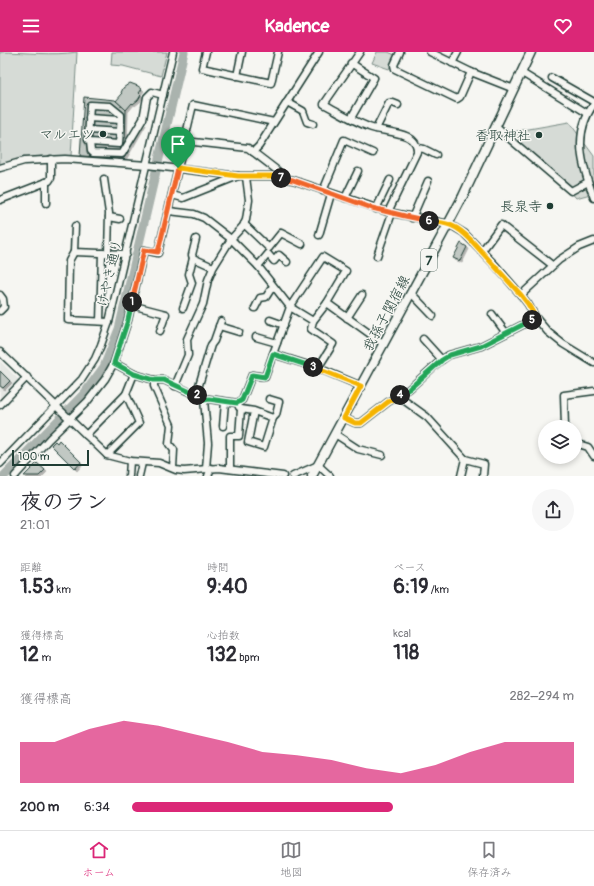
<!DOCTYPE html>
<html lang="ja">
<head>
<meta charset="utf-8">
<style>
	:root { --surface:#fff; --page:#f7f7f7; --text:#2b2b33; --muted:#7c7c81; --line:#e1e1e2; --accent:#db2777 }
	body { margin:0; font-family:Pangolin,"Klee One",sans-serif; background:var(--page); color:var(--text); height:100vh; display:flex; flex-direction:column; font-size:15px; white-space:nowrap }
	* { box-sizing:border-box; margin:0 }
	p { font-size:13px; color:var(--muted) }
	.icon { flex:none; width:22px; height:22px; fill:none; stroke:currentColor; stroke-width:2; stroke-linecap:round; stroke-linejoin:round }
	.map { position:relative; height:424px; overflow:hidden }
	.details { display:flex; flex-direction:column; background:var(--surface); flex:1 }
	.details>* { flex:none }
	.tools { position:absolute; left:538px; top:368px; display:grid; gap:8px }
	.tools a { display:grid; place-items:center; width:44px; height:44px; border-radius:50%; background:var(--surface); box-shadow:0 2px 6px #0003; font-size:20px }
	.scale { position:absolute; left:12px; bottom:10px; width:77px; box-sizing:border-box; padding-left:4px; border:2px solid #1f3d34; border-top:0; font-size:11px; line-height:14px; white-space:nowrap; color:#1f3d34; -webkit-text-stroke:3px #f6f6f2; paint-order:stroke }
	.pin { position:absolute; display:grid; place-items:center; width:34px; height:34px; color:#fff; margin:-41px -17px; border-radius:50% 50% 50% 0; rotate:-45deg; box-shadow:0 0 4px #0007 }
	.pin .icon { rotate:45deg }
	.km { position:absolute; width:20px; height:20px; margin:-10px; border-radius:50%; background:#222; color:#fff; font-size:11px; line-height:20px; text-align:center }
	.round { display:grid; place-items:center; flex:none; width:42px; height:42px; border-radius:21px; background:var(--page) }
	.overview { display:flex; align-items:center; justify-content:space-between; height:68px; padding:0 20px }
	h1 { font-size:22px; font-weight:700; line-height:30px }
	.figures { display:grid; grid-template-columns:repeat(3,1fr); gap:6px; height:68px; padding:4px 20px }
	.figures div { display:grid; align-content:center }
	.figures b { font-size:20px; font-weight:700 }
	.figures small { font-size:11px; font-weight:400 }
	.figures p { font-size:11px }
	.chart { height:112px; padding:8px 20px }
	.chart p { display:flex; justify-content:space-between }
	.chart svg { width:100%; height:72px; margin-top:4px; fill:var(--accent); opacity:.7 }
	ul { padding:0 20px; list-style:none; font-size:13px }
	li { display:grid; grid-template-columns:64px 48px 1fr; align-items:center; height:30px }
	li i { height:10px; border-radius:5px; background:var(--accent) }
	header { display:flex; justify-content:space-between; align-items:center; height:52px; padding:0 20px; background:var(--accent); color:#fff; font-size:18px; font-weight:700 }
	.menu { display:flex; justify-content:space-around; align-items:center; height:56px; border-top:1px solid var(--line); background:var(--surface); font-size:11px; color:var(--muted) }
	.menu a { display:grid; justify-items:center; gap:2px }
	.menu .active { color:var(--accent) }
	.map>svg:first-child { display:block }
</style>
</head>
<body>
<header><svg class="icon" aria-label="menu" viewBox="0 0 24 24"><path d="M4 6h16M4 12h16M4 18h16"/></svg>Kadence<svg class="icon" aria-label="heart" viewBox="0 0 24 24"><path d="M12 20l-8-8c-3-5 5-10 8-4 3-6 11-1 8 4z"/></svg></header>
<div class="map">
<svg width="594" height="424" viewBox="0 0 594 424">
	<defs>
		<filter id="shadow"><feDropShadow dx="2" dy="2" stdDeviation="0" flood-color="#0004"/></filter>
	</defs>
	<rect width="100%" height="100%" fill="#f6f6f2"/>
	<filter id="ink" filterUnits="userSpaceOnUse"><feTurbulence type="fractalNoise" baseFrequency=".025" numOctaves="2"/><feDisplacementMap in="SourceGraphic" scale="8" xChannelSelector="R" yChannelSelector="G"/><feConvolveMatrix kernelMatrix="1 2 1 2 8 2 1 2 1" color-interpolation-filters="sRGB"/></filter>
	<g filter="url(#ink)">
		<!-- built -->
		<polygon fill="#e6e8e4" points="0,309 20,329 0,350"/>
		<!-- green -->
		<g fill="#d6dbd6" stroke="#7a8c85">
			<path d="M0,0C26,0 52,4 77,0L71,104H70V106H42V104L19,107L0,113Z"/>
			<polygon points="112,0 167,0 161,24 123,14 111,13"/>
			<polygon points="377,0 388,0 395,3 389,17 372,11"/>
			<polygon points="569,70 594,104 594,141 576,146 556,123 506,81"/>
		</g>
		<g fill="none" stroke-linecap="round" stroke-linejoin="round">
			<!-- river -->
			<polyline stroke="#aab3ae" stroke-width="9" points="4,424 84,342 104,315 119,277 184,0"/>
		</g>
		<!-- building -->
		<g fill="#c1c8c3" stroke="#1f3d34" filter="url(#shadow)">
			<polygon points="130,31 138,34 142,37 139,41 141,43 138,48 133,52 132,51 126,58 116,49 122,42 121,41 123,36"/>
			<polygon points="84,45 115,48 126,58 125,93 144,71 124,106 80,104"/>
			<polygon points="461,191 467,195 460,209 453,206"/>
			<polygon points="0,319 10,329 3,336 0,334"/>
			<polygon points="59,388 81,410 75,417 51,393 55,389 57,391"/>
			<polygon points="37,411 45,418 39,424 24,424"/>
		</g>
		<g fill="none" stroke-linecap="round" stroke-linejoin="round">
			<!-- minor casing -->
			<g stroke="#1f3d34" stroke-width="9">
				<g id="minor">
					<polyline points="206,0 202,16 271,31 278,0"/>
					<path d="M360,0L324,52C339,60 353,69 369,75C382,81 419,78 417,100L388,160"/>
					<polyline points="400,0 394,13 395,17 457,47 460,45 471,20"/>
					<polyline points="430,0 471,20 514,37"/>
					<polyline points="452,11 458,0"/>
					<polyline points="522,21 587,61"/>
					<polyline points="237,24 242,0"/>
					<polyline points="552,26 594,50"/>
					<polyline points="287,50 303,59 307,70 313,72"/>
					<path d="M594,52C572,82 582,114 594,146"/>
					<polyline points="89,66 120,68"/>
					<polyline points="351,66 374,26 351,11"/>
					<polyline points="496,75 571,139 588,130"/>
					<polyline points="376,77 389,51 393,51 398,53"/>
					<polyline points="89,78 120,80"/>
					<polyline points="185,89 248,96 278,119 278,125"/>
					<polyline points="90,90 119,92 121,63 110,54 90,53 88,88 90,90 91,99 93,101 122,102 143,67 147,45 152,40 163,43"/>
					<polyline points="418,96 424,97 436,103"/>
					<polyline points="253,100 259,94 319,0"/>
					<polyline points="0,116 24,109 65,107 147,113 238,124 271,124 293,128 388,160 449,172 464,181 496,214 521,243 528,252 536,266 548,280 563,292 594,311"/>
					<polyline points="104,127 109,161 108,201"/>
					<polyline points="323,139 344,88 373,101"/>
					<polyline points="172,143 183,146 238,124"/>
					<polyline points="345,146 358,119"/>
					<polyline points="0,148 49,129 51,126 51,107"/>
					<polyline points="46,151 46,130"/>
					<polyline points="376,157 390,128"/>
					<polyline points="169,159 194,162 204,166 231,187 258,214 290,255 313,269 327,251 384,292"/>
					<polyline points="109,165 120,167"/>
					<polyline points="412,166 428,129"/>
					<polyline points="244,172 269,196 281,181 302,192"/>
					<polyline points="75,174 74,200 126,202"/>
					<polyline points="319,183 331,142"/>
					<polyline points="482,199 501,173 552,213"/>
					<polyline points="74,200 69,209 68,268 109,270"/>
					<polyline points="377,204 392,161"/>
					<polyline points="193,206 192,203 196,187"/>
					<polyline points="258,214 268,202 274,209 279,203 287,210"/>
					<polyline points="411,241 433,264"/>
					<polyline points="0,243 3,247 4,255 0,259"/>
					<polyline points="521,243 559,208 579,195 594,189"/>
					<polyline points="327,251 346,219 323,205 290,255 273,302 318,316 361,334"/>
					<polyline points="131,253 166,262 160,279"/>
					<polyline points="183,256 192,231 189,222 193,206 213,215"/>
					<polyline points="255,256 260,246 266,245 273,234"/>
					<polyline points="492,262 506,281"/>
					<polyline points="347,266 362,243"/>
					<polyline points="270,268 284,273"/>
					<polyline points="100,269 102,201"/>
					<polyline points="313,269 311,277 333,292 318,316"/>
					<polyline points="219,274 239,280"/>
					<polyline points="256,285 277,291"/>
					<polyline points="423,287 442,308"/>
					<polyline points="0,300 107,403 130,409 159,411 176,418 184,419 219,416 283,424"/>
					<polyline points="114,311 134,322 154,328 164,328 202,346 204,348 209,347 237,351 242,348 252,323 265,325 273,302"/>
					<polyline points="154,328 154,334 171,373 169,392 174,398 173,416"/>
					<polyline points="175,334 188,303 187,287 203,252 208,228 213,216 231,187 243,174 246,168 249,148 246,125"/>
					<polyline points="196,343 211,293 214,289 221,269"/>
					<polyline points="398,344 427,365 465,407 461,424"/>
					<polyline points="269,347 279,350 276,363 273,366"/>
					<polyline points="204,348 208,391 206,417"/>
					<polyline points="0,353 27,325"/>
					<polyline points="241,357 254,359 273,366 264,395 248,390 254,359"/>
					<polyline points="344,366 355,371 361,371 388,350 409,337 440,309 449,303 481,294 536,266"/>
					<polyline points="223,374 225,350"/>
					<polyline points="565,375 564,343 594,339"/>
					<polyline points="335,382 358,397 382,403"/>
					<polyline points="86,383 126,342"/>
					<polyline points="575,391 588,395 594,404"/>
					<polyline points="107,403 139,371 126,342 134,322"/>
					<polyline points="465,407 484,412 483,424"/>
					<polyline points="0,412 82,327 95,307 101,293 109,270 173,0"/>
					<polyline points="230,417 230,384 239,384 241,357 239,355"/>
					<polyline points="15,424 49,387 87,350 105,327 114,311 128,268 144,198 158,201 193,53 274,70"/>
					<polyline points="129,424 130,409"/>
					<polyline points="139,424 142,411"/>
					<polyline points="208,424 211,416"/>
					<polyline points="293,424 318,413 330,424"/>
				</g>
			</g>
			<!-- major casing -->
			<g stroke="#1f3d34" stroke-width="11">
				<polyline id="major" points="312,424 445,178 463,144 531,0"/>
			</g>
			<!-- minor -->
			<use href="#minor" stroke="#f6f6f2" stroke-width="6"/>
			<!-- major -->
			<use href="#major" stroke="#f6f6f2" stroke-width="8"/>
		</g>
	</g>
	<g fill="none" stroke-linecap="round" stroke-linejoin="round" filter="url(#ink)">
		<!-- split-1 casing -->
		<g stroke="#fff" stroke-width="8">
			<polyline id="split-1" points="132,250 144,198 158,200 178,116"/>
		</g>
		<!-- split-2 casing -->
		<g stroke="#fff" stroke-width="8">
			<polyline id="split-2" points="132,250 128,268 114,311 134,322 154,328 164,328 197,343"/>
		</g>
		<!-- split-3 casing -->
		<g stroke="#fff" stroke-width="8">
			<polyline id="split-3" points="197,343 204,348 209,347 237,351 242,348 252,323 265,325 273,302 313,315"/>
		</g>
		<!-- split-4 casing -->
		<g stroke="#fff" stroke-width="8">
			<polyline id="split-4" points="313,315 361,334 344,366 355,371 361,371 388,350 400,343"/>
		</g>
		<!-- split-5 casing -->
		<g stroke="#fff" stroke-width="8">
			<polyline id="split-5" points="400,343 409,337 442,308 450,303 481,294 532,268"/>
		</g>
		<!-- split-6 casing -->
		<g stroke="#fff" stroke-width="8">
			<path id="split-6" d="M429,169C448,171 456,173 470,187L521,243L528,252L536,266L532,268"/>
		</g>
		<!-- split-7 casing -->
		<g stroke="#fff" stroke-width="8">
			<polyline id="split-7" points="281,126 293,128 372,156 405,164 429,169"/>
		</g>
		<!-- split-8 casing -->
		<g stroke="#fff" stroke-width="8">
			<polyline id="split-8" points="178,116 238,124 271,124 281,126"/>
		</g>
		<!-- split-1 -->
		<use href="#split-1" stroke="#f0652b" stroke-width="5"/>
		<!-- split-2 -->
		<use href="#split-2" stroke="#22a559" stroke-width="5"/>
		<!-- split-3 -->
		<use href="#split-3" stroke="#22a559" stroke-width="5"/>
		<!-- split-4 -->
		<use href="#split-4" stroke="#f5b400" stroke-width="5"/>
		<!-- split-5 -->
		<use href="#split-5" stroke="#22a559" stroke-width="5"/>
		<!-- split-6 -->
		<use href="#split-6" stroke="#f5b400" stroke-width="5"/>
		<!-- split-7 -->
		<use href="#split-7" stroke="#f0652b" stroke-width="5"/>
		<!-- split-8 -->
		<use href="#split-8" stroke="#f5b400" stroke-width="5"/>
	</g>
	<!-- markers -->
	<g fill="#1f3d34" stroke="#f6f6f2" stroke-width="1.5">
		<circle cx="103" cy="82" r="4"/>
		<circle cx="539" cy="83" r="4"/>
		<circle cx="550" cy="154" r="4"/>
	</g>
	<g text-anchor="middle" stroke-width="3" stroke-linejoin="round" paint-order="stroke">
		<!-- shield labels -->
		<rect fill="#f6f6f2" stroke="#60746d" stroke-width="1" x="421" y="197" width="16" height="22" rx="3"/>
		<g font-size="13" font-weight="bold" fill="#1f3d34">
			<text x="429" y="213">7</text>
		</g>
		<!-- poi labels -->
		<g font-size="14" fill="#1f3d34" stroke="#f6f6f2" text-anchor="end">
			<text x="95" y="87">マルエツ</text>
			<text x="531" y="88">香取神社</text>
			<text x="542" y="159">長泉寺</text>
		</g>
		<!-- street labels -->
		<g font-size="14" fill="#1f3d34" stroke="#f6f6f2">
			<text transform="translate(109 221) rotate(-77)" y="5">けやき通り</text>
			<text transform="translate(386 261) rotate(-62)" y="5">我孫子関宿線</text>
		</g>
	</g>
</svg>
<div class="tools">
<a><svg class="icon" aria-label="layers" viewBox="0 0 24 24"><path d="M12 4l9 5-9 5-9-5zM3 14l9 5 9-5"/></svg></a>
</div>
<div class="scale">100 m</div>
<div class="pin" style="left:178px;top:116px;background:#1e9e55"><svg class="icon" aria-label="arrive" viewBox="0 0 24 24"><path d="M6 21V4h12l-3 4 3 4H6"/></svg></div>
<b class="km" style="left:132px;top:250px">1</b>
<b class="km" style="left:197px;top:343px">2</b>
<b class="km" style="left:313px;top:315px">3</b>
<b class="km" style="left:400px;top:343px">4</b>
<b class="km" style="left:532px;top:268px">5</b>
<b class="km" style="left:429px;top:169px">6</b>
<b class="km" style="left:281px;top:126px">7</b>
</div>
<section class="details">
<div class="overview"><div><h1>夜のラン</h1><p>21:01</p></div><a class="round"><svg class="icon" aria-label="share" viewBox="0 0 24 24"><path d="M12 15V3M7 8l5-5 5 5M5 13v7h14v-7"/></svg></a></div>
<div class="figures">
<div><p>距離</p><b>1.53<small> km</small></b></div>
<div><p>時間</p><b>9:40</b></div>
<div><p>ペース</p><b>6:19<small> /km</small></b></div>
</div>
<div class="figures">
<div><p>獲得標高</p><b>12<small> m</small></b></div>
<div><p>心拍数</p><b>132<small> bpm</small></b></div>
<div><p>kcal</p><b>118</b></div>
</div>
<div class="chart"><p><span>獲得標高</span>282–294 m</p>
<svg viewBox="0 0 160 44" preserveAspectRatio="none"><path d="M0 44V19L10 19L20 11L30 6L40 9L50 14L60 19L70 25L80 27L90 30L100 35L110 38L120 33L130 25L140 19L150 19L160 19V44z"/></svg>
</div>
<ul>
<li><b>200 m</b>6:34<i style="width:59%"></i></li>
</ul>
</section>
<nav class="menu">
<a class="active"><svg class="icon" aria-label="home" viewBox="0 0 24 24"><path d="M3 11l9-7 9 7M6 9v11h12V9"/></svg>ホーム</a>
<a><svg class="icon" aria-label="map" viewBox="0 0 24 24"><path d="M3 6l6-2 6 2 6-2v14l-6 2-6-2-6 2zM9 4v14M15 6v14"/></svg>地図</a>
<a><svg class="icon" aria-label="saved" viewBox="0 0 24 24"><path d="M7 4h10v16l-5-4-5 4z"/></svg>保存済み</a>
</nav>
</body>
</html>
